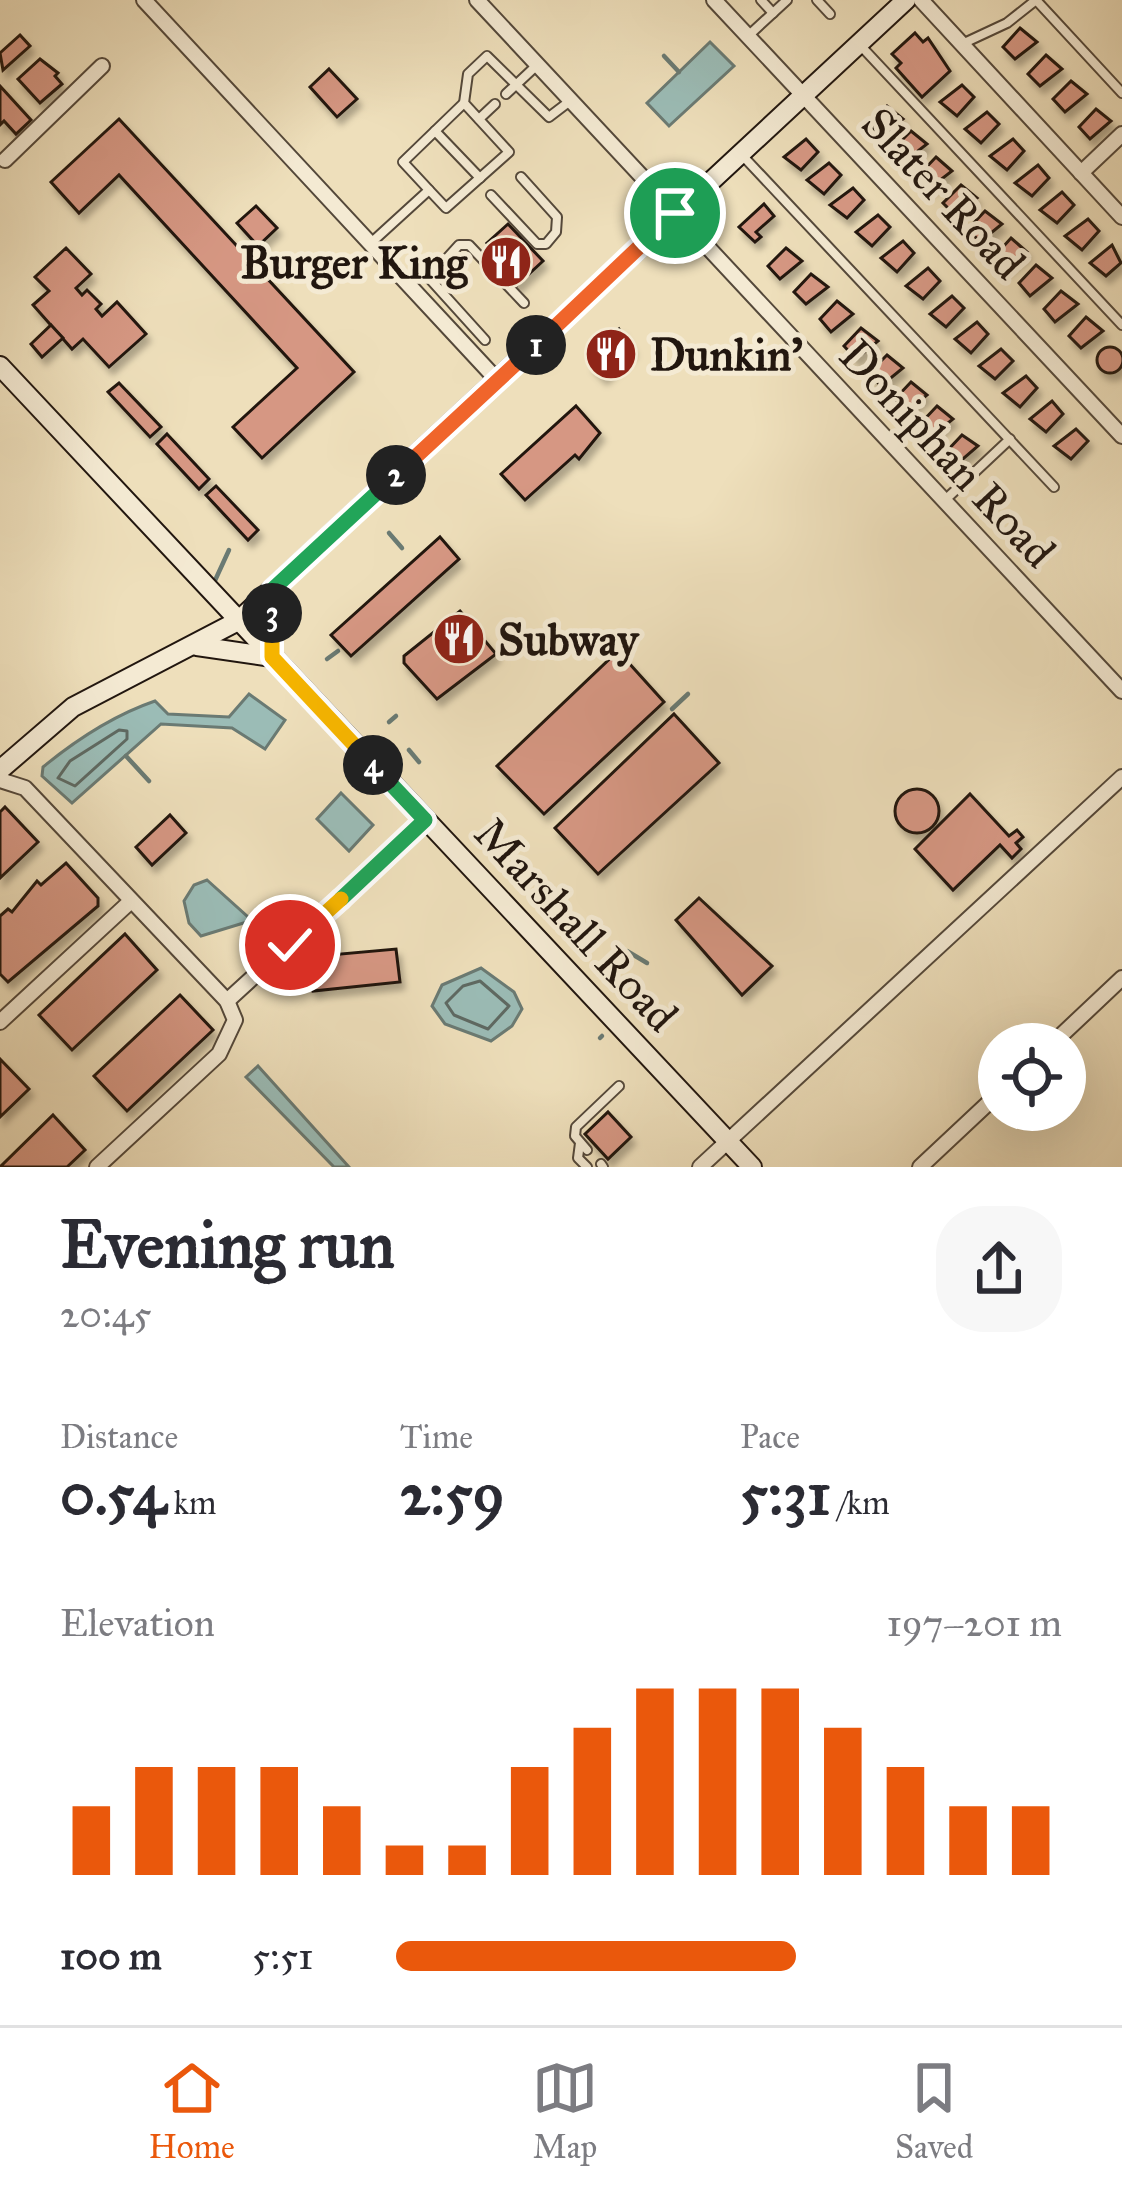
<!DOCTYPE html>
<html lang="en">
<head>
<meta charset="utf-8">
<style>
	:root { --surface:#fff; --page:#f7f7f7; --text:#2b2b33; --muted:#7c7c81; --line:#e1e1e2; --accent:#ea580c }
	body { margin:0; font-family:"IM FELL Great Primer",serif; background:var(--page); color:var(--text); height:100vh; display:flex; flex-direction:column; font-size:45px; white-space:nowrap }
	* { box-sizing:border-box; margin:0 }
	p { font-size:39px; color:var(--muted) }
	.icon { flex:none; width:66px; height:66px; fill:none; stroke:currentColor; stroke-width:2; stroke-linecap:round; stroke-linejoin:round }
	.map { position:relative; height:1167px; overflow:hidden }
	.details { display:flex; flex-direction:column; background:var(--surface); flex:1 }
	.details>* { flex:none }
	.controls { position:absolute; left:978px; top:1023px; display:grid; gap:24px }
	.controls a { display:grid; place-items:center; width:108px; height:108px; border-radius:50%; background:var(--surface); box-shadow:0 12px 48px #0002; font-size:60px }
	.pin { position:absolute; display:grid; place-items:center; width:102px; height:102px; color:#fff; margin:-51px; border:6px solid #fff; border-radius:50%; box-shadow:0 3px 12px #0007 }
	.km { position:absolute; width:60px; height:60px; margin:-30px; border-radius:50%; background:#222; color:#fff; font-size:33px; line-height:60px; text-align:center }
	.round { display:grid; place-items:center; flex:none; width:126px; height:126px; border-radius:48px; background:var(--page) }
	.overview { display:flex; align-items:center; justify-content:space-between; height:204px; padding:0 60px }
	h1 { font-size:66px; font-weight:800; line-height:90px }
	.stats { display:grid; grid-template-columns:repeat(3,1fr); gap:18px; height:204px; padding:12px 60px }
	.stats div { display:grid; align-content:center }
	.stats b { font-size:60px; font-weight:800 }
	.stats small { font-size:33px; font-weight:400 }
	.stats p { font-size:33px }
	.chart { height:336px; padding:24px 60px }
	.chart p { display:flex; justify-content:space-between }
	.chart svg { width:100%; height:216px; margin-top:12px; stroke:var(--accent); stroke-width:6 }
	ul { padding:0 60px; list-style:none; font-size:39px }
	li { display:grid; grid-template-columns:192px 144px 1fr; align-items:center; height:90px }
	li i { height:30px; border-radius:15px; background:var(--accent) }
	.tab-bar { display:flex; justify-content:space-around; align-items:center; height:168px; border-top:3px solid var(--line); background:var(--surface); font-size:33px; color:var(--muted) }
	.tab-bar a { display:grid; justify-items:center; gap:6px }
	.tab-bar .active { color:var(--accent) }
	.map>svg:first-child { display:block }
</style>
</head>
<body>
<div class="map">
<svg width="1122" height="1167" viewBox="0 0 1122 1167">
	<defs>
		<filter id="shadow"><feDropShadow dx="4" dy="7" stdDeviation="3" flood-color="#0004"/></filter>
	</defs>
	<rect width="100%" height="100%" fill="#eedfbb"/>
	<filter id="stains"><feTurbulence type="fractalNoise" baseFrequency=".00167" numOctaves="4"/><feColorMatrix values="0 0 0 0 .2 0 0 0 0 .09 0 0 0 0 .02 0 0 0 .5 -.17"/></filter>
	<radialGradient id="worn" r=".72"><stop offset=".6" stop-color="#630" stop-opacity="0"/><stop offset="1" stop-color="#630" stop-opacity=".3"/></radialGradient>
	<!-- water -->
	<g fill="#9bbcb6" stroke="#6a7a73" stroke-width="3">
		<polygon points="710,42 734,66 669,126 647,103"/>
		<path d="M249,694L285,720L265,749L232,728L161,724L72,803L42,776L43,767C76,740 114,715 155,701L168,714L229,717Z"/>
		<polygon points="341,793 373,825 349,851 317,819"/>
		<polygon points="207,880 248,917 250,921 201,936 189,923 184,901 194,885"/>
		<polygon points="481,968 514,992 522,1009 512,1026 491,1041 445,1024 432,1006 442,985"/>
		<polygon points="258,1066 349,1167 334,1167 246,1077"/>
	</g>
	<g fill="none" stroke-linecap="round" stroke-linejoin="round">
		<!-- shore -->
		<g stroke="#5e6962" stroke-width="3">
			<polygon points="119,730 127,731 127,739 75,786 58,778 70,761"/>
			<polygon points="480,981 509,1006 488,1029 454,1015 446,1003 463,986"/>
		</g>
		<!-- stream -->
		<g stroke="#6a7a73" stroke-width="4.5">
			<polyline points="664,56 679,72"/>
			<polyline points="389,533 402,548"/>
			<polyline points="212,587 229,550"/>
			<polyline points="327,659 338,651"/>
			<polyline points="672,709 688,694"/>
			<polyline points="389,722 396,716"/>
			<polyline points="409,750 419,762"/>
			<polyline points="126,756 149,781"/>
			<polyline points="627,951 647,963"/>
			<polyline points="600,1038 602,1036"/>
		</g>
	</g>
	<!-- building -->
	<g fill="#d69783" stroke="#21160f" stroke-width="3" filter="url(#shadow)">
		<polygon points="1020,28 1037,42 1015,59 1003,47"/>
		<polygon points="915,33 923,42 928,38 950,71 922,97 896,68 901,63 892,54"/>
		<polygon points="20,35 30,46 3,70 0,53"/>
		<polygon points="1046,55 1062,69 1040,86 1028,74"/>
		<polygon points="40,59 58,73 55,76 62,84 40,103 18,79"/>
		<polygon points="329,69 357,99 337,117 310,87"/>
		<polygon points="1071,81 1087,94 1065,112 1053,99"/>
		<polygon points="962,85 974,97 957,116 940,102"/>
		<polygon points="0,86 31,120 16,134 4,121 0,125"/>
		<polygon points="887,106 903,119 881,136 870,124"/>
		<polygon points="1096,109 1111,121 1090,139 1079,127"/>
		<polygon points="987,112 999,124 981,143 965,129"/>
		<polygon points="119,119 354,372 262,458 233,427 297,368 119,175 79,213 51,182"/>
		<polygon points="911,131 927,144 905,161 893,149"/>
		<polygon points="806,139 818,152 801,170 784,157"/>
		<polygon points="1013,139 1024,151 1007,170 990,156"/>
		<polygon points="936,157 952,171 930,188 918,176"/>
		<polygon points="829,163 841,175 824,194 807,180"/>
		<polygon points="1038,165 1049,178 1032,196 1015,183"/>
		<polygon points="961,185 977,198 955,215 943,203"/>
		<polygon points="853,188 864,200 847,218 830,205"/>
		<polygon points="1062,192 1074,205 1057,223 1040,210"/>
		<polygon points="764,204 774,216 756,232 761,237 755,242 739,227"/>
		<polygon points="256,206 277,228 258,246 237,223"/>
		<polygon points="985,211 1002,224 980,242 968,229"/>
		<polygon points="878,215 890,227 872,246 856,232"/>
		<polygon points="1088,219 1099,231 1082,250 1065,236"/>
		<polygon points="508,224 543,261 516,286 484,255 492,248 487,243"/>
		<polygon points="1011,238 1027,252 1005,269 994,257"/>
		<polygon points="903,241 914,253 897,272 881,258"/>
		<polygon points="1112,245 1121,263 1106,276 1090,263"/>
		<polygon points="66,248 91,274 76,288 82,295 87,290 101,304 96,309 102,316 117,302 146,334 109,367 83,339 72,349 33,305 49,291 35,277"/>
		<polygon points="786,248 802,261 780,279 768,266"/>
		<polygon points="1036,265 1052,278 1030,296 1019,283"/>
		<polygon points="928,268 940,281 923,299 906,286"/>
		<polygon points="811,274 828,287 806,304 794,292"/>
		<polygon points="1061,291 1078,304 1055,322 1044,309"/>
		<polygon points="952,296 964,308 946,327 930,314"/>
		<polygon points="837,301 853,314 831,332 820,319"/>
		<polygon points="1086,317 1103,331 1081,348 1069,336"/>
		<polygon points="977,322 988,334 971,353 955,339"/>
		<polygon points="51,325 63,338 42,357 31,344"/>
		<polygon points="861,328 878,341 856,359 844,346"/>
		<polygon points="619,329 632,349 611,369 605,365 610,371 603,377 590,364 599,358 593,350"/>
		<circle cx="1110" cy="360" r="13"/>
		<polygon points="1001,349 1013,361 995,379 979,366"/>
		<polygon points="887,355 903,368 881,386 869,373"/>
		<polygon points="1026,376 1037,388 1020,407 1003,393"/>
		<polygon points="911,382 927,395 905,413 894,400"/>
		<polygon points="119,383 161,427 150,437 108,392"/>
		<polygon points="1052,401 1063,414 1046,432 1030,419"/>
		<polygon points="576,406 600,433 579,459 575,455 525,500 501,474"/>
		<polygon points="937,406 953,419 931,437 920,424"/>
		<polygon points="1076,429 1088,441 1071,459 1054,446"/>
		<polygon points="167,434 209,479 199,489 157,444"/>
		<polygon points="962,435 978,446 956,465 945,453"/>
		<polygon points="216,486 258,530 248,540 206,495"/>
		<polygon points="440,537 459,559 351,656 331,635"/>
		<polygon points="460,611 496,654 437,699 404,663 404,656"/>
		<polygon points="618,651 664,702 544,814 497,766"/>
		<polygon points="674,714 719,763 598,874 555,828"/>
		<circle cx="917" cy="811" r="22"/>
		<polygon points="970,794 1009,836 1017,830 1023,837 1016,843 1021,849 1012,858 1000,845 953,890 915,849"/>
		<polygon points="5,807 38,842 0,878 0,812"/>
		<polygon points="170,815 186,833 152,865 136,847"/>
		<polygon points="66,863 98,898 98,906 8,982 0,974 0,916 8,909 12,912 37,881 41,885"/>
		<polygon points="699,898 772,966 742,995 676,920"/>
		<polygon points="125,934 157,970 72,1050 39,1015"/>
		<polygon points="396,949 400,982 313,991 307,957"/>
		<polygon points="180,995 213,1030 127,1111 94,1076"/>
		<polygon points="0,1059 29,1089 0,1117"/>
		<polygon points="608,1112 631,1137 608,1159 585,1134"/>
		<polygon points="53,1115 85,1150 67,1167 0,1167"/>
	</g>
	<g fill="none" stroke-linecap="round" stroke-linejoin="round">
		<!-- lane casing -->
		<g stroke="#54483a" stroke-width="12">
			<g id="lane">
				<polyline points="761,0 773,13"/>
				<polyline points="817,0 830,14"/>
				<polyline points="1036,0 1122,93"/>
				<polyline points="748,36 787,0"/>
				<polyline points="962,44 1007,23 1036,0"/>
				<polyline points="860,45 1122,325"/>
				<polyline points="506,94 536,66"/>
				<polyline points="479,119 495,104"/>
				<polyline points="435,131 480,178"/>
				<polyline points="741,154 1054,487"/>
				<polyline points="429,190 403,162 464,103"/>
				<polyline points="491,195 537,244 546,244 556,232 557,217 521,177"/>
				<polyline points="372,242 429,190 446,208 509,152 464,103 468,74 487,56 549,117 570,101"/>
				<polyline points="485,340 429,278 459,245 469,245 524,303"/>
				<polyline points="945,500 1010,439"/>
				<polyline points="580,1143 578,1158 587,1167"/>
				<polyline points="587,1150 575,1136 576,1127 619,1086"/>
				<polyline points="601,1164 603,1167"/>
			</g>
		</g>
		<!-- street casing -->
		<g stroke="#54483a" stroke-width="18">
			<g id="street">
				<polyline points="144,0 498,381"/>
				<polyline points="477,0 1122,691"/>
				<polyline points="714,0 1122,436"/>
				<polyline points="921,0 1122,217"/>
				<polyline points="5,160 102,66"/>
				<polyline points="1081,173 1122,134"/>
				<polyline points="0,780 25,788 227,1001 235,1020 219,1054 97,1167"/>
				<polyline points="227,1001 425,820"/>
				<polyline points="0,1022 131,901"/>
				<polyline points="1052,1044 1122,978"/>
				<polyline points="700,1167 1122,777"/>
				<polyline points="920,1167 999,1093"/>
			</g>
		</g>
		<!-- secondary casing -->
		<g stroke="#21160f" stroke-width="22">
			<g id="secondary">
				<polyline points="0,366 752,1167"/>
				<polyline points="272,590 272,657"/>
				<polyline points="197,646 272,657"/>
				<polyline points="0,770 73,707 238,621 906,0"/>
			</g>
		</g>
		<!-- lane -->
		<use href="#lane" stroke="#f4ead3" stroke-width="8"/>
		<!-- street -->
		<use href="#street" stroke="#f4ead3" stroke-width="14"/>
		<!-- secondary -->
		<use href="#secondary" stroke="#f4ead3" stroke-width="18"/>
	</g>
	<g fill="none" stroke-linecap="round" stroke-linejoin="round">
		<!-- split-1 casing -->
		<g stroke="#fff" stroke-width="24">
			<polyline id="split-1" points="536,345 675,213"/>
		</g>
		<!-- split-2 casing -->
		<g stroke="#fff" stroke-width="24">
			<polyline id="split-2" points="396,475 536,345"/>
		</g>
		<!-- split-3 casing -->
		<g stroke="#fff" stroke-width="24">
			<polyline id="split-3" points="272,613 272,590 396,475"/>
		</g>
		<!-- split-4 casing -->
		<g stroke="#fff" stroke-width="24">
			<polyline id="split-4" points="272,613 272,657 373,765"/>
		</g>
		<!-- split-5 casing -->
		<g stroke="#fff" stroke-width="24">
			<polyline id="split-5" points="341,899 425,820 373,765"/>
		</g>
		<!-- split-6 casing -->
		<g stroke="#fff" stroke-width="24">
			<polyline id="split-6" points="290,945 341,899"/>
		</g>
		<!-- split-1 -->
		<use href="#split-1" stroke="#f0652b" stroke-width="15"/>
		<!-- split-2 -->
		<use href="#split-2" stroke="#f0652b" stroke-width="15"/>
		<!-- split-3 -->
		<use href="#split-3" stroke="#22a559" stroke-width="15"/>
		<!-- split-4 -->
		<use href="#split-4" stroke="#f5b400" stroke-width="15"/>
		<!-- split-5 -->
		<use href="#split-5" stroke="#22a559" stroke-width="15"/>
		<!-- split-6 -->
		<use href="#split-6" stroke="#f5b400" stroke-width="15"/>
	</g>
	<!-- icons -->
	<defs>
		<g id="restaurant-disc" transform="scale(2.7)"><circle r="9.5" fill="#8f2418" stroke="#f4ead3"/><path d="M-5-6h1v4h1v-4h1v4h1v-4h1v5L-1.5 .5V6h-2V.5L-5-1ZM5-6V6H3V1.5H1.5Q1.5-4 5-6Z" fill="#fff"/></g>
	</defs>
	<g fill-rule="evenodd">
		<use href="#restaurant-disc" x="506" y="262"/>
		<use href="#restaurant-disc" x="611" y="354"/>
		<use href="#restaurant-disc" x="459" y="639"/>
	</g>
	<g text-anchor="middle" stroke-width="10" stroke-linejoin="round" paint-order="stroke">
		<!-- street labels -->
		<g font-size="45" fill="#21160f" stroke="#f4ead3">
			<text transform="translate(944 193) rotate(47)" y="16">Slater Road</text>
			<text transform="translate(948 453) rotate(47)" y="16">Doniphan Road</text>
			<text transform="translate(577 924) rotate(47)" y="16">Marshall Road</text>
		</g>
		<!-- poi labels -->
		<g font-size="45" font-weight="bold" fill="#21160f" stroke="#f4ead3" text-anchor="start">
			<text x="467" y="278" text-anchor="end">Burger King</text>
			<text x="650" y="370">Dunkin'</text>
			<text x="498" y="655">Subway</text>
		</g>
	</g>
	<rect width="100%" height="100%" filter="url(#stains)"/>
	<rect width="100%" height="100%" fill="url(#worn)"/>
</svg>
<div class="controls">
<a><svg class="icon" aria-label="locate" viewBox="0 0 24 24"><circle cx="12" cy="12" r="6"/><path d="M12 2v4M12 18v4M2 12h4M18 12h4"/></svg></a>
</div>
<div class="pin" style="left:675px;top:213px;background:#1e9e55"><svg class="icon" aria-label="arrive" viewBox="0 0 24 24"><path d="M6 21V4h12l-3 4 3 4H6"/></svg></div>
<div class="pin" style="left:290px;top:945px;background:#d93025"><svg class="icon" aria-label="check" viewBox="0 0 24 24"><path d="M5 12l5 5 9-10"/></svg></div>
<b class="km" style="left:536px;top:345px">1</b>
<b class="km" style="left:396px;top:475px">2</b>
<b class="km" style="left:272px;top:613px">3</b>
<b class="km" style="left:373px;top:765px">4</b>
</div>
<section class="details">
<div class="overview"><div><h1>Evening run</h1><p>20:45</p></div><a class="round"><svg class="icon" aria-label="share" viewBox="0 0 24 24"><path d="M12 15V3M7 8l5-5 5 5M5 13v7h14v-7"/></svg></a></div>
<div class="stats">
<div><p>Distance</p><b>0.54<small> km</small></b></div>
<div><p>Time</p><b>2:59</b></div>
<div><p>Pace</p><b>5:31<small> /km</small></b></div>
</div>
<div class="chart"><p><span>Elevation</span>197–201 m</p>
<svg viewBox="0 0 160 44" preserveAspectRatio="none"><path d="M5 44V30M15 44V22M25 44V22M35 44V22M45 44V30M55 44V38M65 44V38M75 44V22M85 44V14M95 44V6M105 44V6M115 44V6M125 44V14M135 44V22M145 44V30M155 44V30"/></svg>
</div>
<ul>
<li><b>100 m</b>5:51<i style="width:60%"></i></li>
</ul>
</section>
<nav class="tab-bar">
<a class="active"><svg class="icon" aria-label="home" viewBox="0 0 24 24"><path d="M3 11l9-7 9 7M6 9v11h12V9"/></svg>Home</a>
<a><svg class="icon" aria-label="map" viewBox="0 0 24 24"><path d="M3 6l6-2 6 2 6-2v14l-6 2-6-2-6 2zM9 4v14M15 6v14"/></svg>Map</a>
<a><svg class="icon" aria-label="saved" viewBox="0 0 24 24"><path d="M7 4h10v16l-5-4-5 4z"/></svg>Saved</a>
</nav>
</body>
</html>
